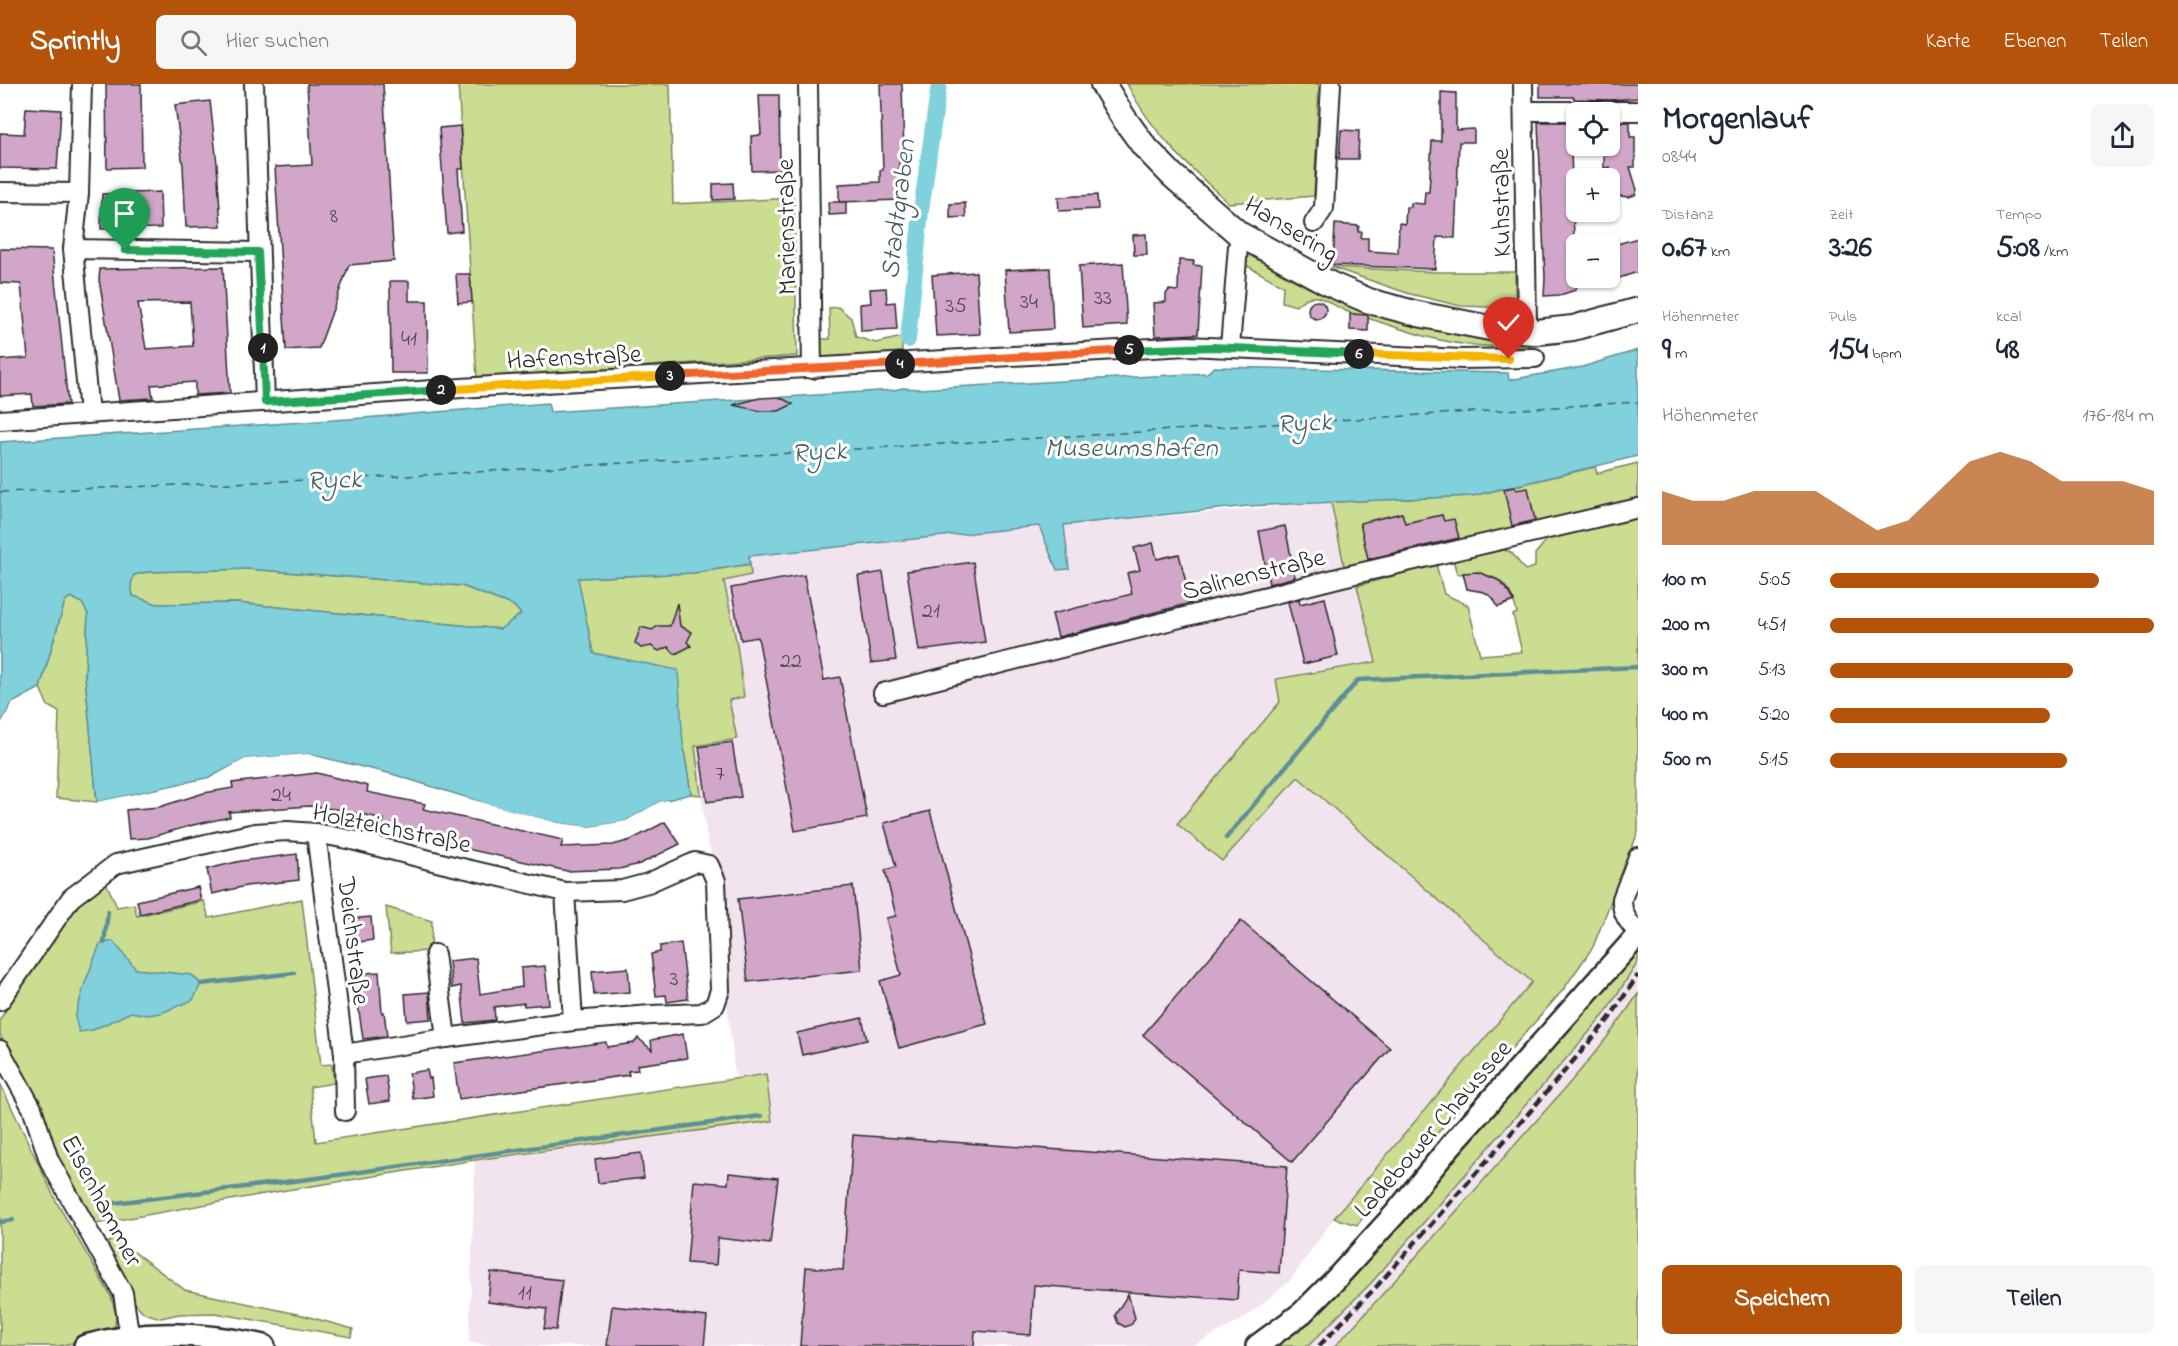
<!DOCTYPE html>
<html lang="de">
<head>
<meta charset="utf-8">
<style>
	:root { --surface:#fff; --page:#f6f6f7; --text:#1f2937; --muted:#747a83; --accent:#b45309 }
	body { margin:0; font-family:"Indie Flower",sans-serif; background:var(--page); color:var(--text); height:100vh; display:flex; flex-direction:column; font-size:22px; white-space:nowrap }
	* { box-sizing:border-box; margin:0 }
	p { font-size:20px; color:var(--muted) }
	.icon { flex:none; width:33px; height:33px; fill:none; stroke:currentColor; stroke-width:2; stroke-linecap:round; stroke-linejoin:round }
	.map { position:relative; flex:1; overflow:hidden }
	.side { display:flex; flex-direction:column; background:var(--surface); width:540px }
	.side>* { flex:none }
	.buttons { position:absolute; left:1566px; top:18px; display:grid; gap:12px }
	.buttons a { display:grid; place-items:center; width:54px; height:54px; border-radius:9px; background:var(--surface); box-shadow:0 2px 4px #0004; font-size:30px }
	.pin { position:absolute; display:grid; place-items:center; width:51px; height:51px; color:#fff; margin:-62px -26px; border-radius:50% 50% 50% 0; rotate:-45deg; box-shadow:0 0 6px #0007 }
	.pin .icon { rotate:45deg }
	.km { position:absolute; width:30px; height:30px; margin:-15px; border-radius:50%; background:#222; color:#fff; font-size:16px; line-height:30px; text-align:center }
	.round { display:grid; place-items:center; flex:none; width:63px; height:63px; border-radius:9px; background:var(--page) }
	.summary { display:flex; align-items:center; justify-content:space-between; height:102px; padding:0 24px }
	h1 { font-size:33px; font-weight:700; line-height:45px }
	.metrics { display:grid; grid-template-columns:repeat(3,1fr); gap:9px; height:102px; padding:6px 24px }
	.metrics div { display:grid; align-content:center }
	.metrics b { font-size:30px; font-weight:700 }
	.metrics small { font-size:16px; font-weight:400 }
	.metrics p { font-size:16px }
	.chart { height:168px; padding:12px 24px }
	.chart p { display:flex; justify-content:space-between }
	.chart svg { width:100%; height:108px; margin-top:6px; fill:var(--accent); opacity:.7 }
	.action { display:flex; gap:12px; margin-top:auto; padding:12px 24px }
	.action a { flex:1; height:69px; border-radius:9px; background:var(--accent); color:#fff; font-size:24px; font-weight:700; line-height:69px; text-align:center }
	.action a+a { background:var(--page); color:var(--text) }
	ul { padding:0 24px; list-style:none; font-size:20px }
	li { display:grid; grid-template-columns:96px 72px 1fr; align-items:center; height:45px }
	li i { height:15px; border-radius:8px; background:var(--accent) }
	header { display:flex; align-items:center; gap:36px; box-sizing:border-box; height:84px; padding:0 30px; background:var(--accent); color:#fff }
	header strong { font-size:28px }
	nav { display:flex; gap:33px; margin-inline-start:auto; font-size:21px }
	.search { width:420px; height:54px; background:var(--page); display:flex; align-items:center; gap:15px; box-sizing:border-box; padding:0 21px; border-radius:9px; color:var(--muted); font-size:22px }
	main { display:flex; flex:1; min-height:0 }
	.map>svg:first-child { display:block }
</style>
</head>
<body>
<header>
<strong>Sprintly</strong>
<div class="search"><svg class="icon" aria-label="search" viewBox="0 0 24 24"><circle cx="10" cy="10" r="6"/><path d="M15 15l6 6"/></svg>Hier suchen</div>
<nav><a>Karte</a><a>Ebenen</a><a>Teilen</a></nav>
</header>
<main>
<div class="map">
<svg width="1638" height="1262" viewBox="0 0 1638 1262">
	<rect width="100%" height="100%" fill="#fff"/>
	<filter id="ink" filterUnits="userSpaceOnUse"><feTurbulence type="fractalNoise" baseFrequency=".0167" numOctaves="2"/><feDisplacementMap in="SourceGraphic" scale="12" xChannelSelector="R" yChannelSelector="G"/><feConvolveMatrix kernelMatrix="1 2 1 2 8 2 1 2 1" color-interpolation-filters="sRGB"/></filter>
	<g filter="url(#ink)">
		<!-- built -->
		<g fill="#f2e4ef">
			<polygon points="1331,418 1345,486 1357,502 1376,578 1276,595 1280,618 1177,740 1222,777 1298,693 1532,899 1334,1134 1289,1198 1242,1236 1192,1262 500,1262 469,1258 475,1076 772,1036 766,990 735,993 727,916 721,801 707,756 695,662 729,616 744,612 737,561 724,497 751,491 749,472 1039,442 1057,485 1069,485 1063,441"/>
			<polygon points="1638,878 1638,910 1618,941 1535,1038 1385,1209 1335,1262 1308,1262 1372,1198 1522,1027 1604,931"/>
		</g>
		<!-- green -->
		<g fill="#cadd91" stroke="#7a845e" stroke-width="1.5">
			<polygon points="458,0 670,0 673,120 794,114 797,272 477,294"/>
			<path d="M1127,0H1319L1314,112L1229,119C1190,84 1151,48 1127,0Z"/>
			<path d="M1244,166L1279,188L1309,204L1388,235L1443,247L1571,253L1572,257C1533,265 1479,265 1440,256C1414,250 1387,240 1361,232C1356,230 1349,229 1344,226C1325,218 1315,203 1296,222L1282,218L1283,202L1242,179Z"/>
			<polygon points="1331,183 1436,188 1515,188 1515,224 1461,222 1410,210"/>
			<polygon points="838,223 851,234 856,253 876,259 902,253 902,274 822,275 818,263 819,255 830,255 829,224"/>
			<polygon points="1638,379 1638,415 1345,486 1331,418 1472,412 1595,383 1597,389"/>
			<path d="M1638,430V748L1593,863L1563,906L1357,1141L1334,1134L1532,898L1298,693L1222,777L1177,740L1280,618L1276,595L1376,578L1357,502L1436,480L1444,510L1468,521L1480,571L1522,568L1513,531L1517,529C1509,493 1490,487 1457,490L1453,476L1500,465L1511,468L1525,486L1535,483V470L1550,452Z"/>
			<polygon points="750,480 751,491 724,497 737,561 744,613 729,616 737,655 695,662 701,711 691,710 683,660 593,569 577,494 694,489"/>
			<polygon points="248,485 462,502 514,522 521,530 501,545 237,519 157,520 133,512 131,500 134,491 147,488"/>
			<polygon points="71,513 82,519 88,530 85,591 97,718 56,714 59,628 48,622 40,604 65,517"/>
			<polygon points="104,794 117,823 134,820 137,832 204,817 209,834 302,815 321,981 332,980 334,999 310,1003 316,1058 766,990 772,1037 475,1076 287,1106 90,1141 80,1124 3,958 0,950 0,935 74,821"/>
			<polygon points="386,823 432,837 431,867 391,869"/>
			<polygon points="1638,864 1638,878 1604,931 1372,1198 1308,1262 1273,1262 1342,1205 1377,1167 1457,1065"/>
			<path d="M1638,910V1262H1335C1393,1200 1449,1136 1505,1072C1551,1020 1600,968 1638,910Z"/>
			<polygon points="0,999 57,1119 111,1212 116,1231 115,1243 107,1251 59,1262 0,1262"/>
			<polygon points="117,1153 118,1156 185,1206 302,1231 353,1245 351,1253 215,1229 179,1230 161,1234 144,1229 131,1215 104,1161"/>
		</g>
		<!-- water -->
		<g fill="#81d1dd" stroke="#5f8f96" stroke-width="1.5" fill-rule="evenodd">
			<path d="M1638,266V372L1472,412L1248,422L1064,441L1069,485L1057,486L1039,442L749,472L750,480L694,489L578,494L593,569L678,586L683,660L691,710L659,718L626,737L590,743L558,739L500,724L392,690L308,670L245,675L211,693L97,718L85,591L88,530L82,519L71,513L65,517L40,604L12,619L0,640V358L363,334L548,319L550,328L894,306L903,304L919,305L1207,289L1214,283L1508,289L1509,296L1582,283ZM248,485L462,502L514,522L521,530L500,545L237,519L157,520L133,512L131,500L134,491L147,488Z"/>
			<polygon points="113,857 136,885 192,891 201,900 193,916 161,929 147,931 131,928 93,946 79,948 75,933 85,899 100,860"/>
		</g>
		<!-- pier -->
		<g fill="#fff">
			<polygon points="308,670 385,692 308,673 246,677 212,696 97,721 97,718 211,694 245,675"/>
			<polygon points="400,696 558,739 590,743 626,737 659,718 667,716 668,719 627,740 589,746 557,742 499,727"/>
		</g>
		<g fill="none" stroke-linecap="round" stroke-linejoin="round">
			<!-- stream -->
			<g stroke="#5f8f96" stroke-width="4.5">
				<polyline points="1226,754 1358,596 1638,583"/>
				<polyline points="104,859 108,828"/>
				<polyline points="201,900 294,889"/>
				<polyline points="114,1119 317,1094 761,1032"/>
				<polyline points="0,1138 13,1136"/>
			</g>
			<!-- canal -->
			<polyline stroke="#81d1dd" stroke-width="16" points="908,256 921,127 939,0"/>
			<!-- ferry -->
			<polyline stroke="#455d60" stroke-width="1.5" stroke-dasharray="8 6" stroke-linecap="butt" points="0,408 407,392 1638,318"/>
		</g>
		<!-- building -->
		<g fill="#d2a6c9" stroke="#2b2b2b" stroke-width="1.5" fill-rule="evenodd">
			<polygon points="106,0 141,0 142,83 107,84"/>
			<polygon points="307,0 383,0 394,177 349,181 319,264 286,266 275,83 312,81"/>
			<polygon points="880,0 902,0 904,72 899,72 900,116 839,118 839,100 880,98 880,86 883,86"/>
			<polygon points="1540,0 1638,0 1638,14 1610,16 1574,15 1574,13 1540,13"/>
			<polygon points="1441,8 1456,9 1456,46 1474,45 1474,58 1459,58 1455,154 1437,153 1435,185 1333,181 1335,140 1359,142 1358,148 1362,148 1361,154 1368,154 1368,167 1398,169 1399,139 1405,140 1406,123 1411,123 1411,119 1424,120 1425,108 1429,108 1432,57 1441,57"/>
			<polygon points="759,11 779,11 780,86 752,87 751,52 761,51"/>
			<polygon points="210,17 217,80 221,142 186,143 183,82 175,21"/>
			<polygon points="26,24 61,26 57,85 0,84 0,49 24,50"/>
			<polygon points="1538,38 1570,38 1574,153 1578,194 1576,206 1560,211 1544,212 1545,194"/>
			<polygon points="1610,38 1630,38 1630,53 1635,53 1635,83 1630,83 1637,106 1635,111 1629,113 1610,111 1610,83 1604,84 1604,62 1610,62"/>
			<polygon points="460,42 463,85 458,85 462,147 447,149 439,44"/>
			<polygon points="1341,46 1359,47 1358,75 1339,75"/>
			<polygon points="733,99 734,115 713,116 713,100"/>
			<polygon points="160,108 161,144 101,145 102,110"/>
			<polygon points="1097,111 1098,125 1059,127 1058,113"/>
			<polygon points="828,118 846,118 846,130 829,131"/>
			<polygon points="965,119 966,133 950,134 950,120"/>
			<polygon points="1146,150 1147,171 1134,171 1133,151"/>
			<polygon points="1638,154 1638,188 1610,197 1610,162"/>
			<polygon points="0,165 52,166 68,320 33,322 32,310 0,312 0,276 28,274 21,200 0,199"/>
			<polygon points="1179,176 1194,177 1193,181 1202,182 1198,250 1155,252 1153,219 1166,218 1166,210 1169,206 1178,207"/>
			<polygon points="1123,179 1127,241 1083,244 1079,182"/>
			<path d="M223,183L230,309L195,311V298L151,301L153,314L119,316L99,195L100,185ZM190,218L193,262L146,265L138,219Z"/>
			<polygon points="1050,184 1053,245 1009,248 1005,186"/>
			<polygon points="976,188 980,250 936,252 932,191"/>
			<polygon points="456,190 470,190 472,218 458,219"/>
			<polygon points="390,197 409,197 409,217 427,217 428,289 391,289"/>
			<polygon points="886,204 887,219 895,218 897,245 861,247 860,220 871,219 870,205"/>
			<circle cx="1317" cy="226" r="9"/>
			<polygon points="1350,230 1368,231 1368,247 1350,246"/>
			<polygon points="779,313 793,320 779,327 761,327 733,321 760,314"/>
			<polygon points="1515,403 1516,406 1528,404 1535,436 1512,442 1504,405"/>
			<polygon points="1402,429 1405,439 1442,431 1444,437 1454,435 1459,454 1368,475 1360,439"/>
			<polygon points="1285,442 1295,493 1269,500 1259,447"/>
			<polygon points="1153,459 1157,475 1179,470 1191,519 1058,553 1052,530 1132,510 1127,489 1140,486 1134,464"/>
			<polygon points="973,478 985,558 919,567 907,487"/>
			<polygon points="883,488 896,576 871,579 858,492"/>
			<polygon points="1478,488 1498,496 1509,508 1514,517 1498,523 1493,514 1484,508 1467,505 1463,489"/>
			<polygon points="804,491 824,596 840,593 867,734 795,747 758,553 741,556 731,504"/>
			<polygon points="1325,514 1338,572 1303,580 1288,518 1299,515 1300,520"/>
			<polygon points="677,519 680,542 692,548 687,558 691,562 675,570 668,563 659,567 651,562 641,564 635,559 641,543 652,546 658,542 670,542"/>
			<polygon points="732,658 741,713 707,718 699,663"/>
			<polygon points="317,689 368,702 367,708 425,720 423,725 563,756 561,763 613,761 631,756 665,738 680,760 640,780 619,785 567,787 435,758 436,752 382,741 384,735 342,726 309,722 229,728 230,733 193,741 148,754 129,755 126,726 159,723 204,709 233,704 232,699"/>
			<polygon points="930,727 987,940 899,964 880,897 901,891 886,834 896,832 885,786 896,783 884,739"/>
			<polygon points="297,770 299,796 246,802 212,810 207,785 241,777"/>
			<polygon points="853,802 862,886 748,898 738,815"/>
			<polygon points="198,803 201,816 140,830 137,817"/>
			<polygon points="371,833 373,856 351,859 348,835"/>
			<polygon points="1241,837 1390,964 1292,1078 1143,951"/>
			<polygon points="681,859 688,915 667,918 666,911 656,912 651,870 660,868 660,862"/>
			<polygon points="476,874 480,910 522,903 521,884 545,882 549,920 524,922 524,919 494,923 495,936 465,939 461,902 452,904 449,877"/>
			<polygon points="628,884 630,908 594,911 592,887"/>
			<polygon points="379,888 382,929 384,928 387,952 363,955 357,914 355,914 353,890"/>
			<polygon points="429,908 431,935 407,937 405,910"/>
			<polygon points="862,934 867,956 802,971 797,949"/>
			<polygon points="683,950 687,974 637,981 638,986 628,987 629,991 459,1015 454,979 606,958 607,963 634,959 638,954 652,966 651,956"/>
			<polygon points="427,986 429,995 431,994 433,1012 413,1015 409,989"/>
			<polygon points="386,992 390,1017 369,1020 365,995"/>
			<polygon points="853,1051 1287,1082 1279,1189 1239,1186 1237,1216 1034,1201 1031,1251 975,1247 974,1262 800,1262 806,1183 843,1186"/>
			<polygon points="641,1069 644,1094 598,1099 595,1075"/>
			<polygon points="729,1089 778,1094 770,1160 718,1154 716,1181 687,1179 694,1097 728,1100"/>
			<polygon points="491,1188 562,1196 556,1246 544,1245 547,1225 488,1218"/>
			<polygon points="1128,1210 1135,1234 1132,1240 1125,1243 1118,1239 1115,1231"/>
			<polygon points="612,1222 707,1233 704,1262 607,1262"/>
		</g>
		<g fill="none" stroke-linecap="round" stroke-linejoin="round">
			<!-- minor casing -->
			<g stroke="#2b2b2b" stroke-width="22">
				<g id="minor">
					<polyline points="82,0 79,109 73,165 89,329"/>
					<polyline points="254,0 265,318"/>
					<polyline points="808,0 812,285"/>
					<polyline points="1523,0 1527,237"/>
					<polyline points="1524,27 1638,27"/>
					<polyline points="0,108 79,109"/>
					<polyline points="1314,139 1324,124 1331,0"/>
					<polyline points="73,165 258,168"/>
					<polyline points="1230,264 1238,162"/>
					<polyline points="0,336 476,303 1187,262 1462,275 1535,274"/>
					<polyline points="883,609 1342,493 1638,424"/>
					<path d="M1638,773L1622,815C1621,829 1629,839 1638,849"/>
					<polyline points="565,808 573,937"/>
					<polyline points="435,870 446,954"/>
					<polyline points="0,917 71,814 116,780 255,749 287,747 316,749 352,756 445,780 565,808 622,806 648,799 695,778 709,781 716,797 720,906 715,921 702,929 651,931 573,937 446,954 344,970 316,749"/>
					<polyline points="0,966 32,1024 49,1076 123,1209 131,1262"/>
					<polyline points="344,970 345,1027"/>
				</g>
			</g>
			<!-- tertiary casing -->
			<g stroke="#2b2b2b" stroke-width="26">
				<g id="tertiary">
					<path d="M85,1262C145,1245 204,1249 264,1262"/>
					<polyline points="1257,1262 1302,1229 1334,1197 1395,1130 1451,1061 1638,851"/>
				</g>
			</g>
			<!-- secondary casing -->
			<g stroke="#2b2b2b" stroke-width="28">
				<polyline id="secondary" points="1103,0 1123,33 1144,62 1172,91 1239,150 1330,200 1369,217 1418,230 1500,246 1536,248 1573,244 1638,226"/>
			</g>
			<!-- minor -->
			<use href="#minor" stroke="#fff" stroke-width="18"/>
			<!-- tertiary -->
			<use href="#tertiary" stroke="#fff" stroke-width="21"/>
			<!-- secondary -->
			<use href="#secondary" stroke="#fff" stroke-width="24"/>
			<!-- rail -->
			<polyline stroke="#2b2b2b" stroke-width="4.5" stroke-dasharray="9 4.5" stroke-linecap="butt" points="1319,1262 1377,1202 1527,1031 1609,935 1638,891"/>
		</g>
	</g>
	<g fill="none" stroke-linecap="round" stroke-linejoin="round" filter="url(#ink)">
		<!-- split-1 casing -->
		<g stroke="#fff" stroke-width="12">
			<polyline id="split-1" points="125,166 258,168 263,264"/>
		</g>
		<!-- split-2 casing -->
		<g stroke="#fff" stroke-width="12">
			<polyline id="split-2" points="263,264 265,318 441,306"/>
		</g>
		<!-- split-3 casing -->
		<g stroke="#fff" stroke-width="12">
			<polyline id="split-3" points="441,306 670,292"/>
		</g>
		<!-- split-4 casing -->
		<g stroke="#fff" stroke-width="12">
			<polyline id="split-4" points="670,292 900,280"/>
		</g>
		<!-- split-5 casing -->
		<g stroke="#fff" stroke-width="12">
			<polyline id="split-5" points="900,280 1129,266"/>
		</g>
		<!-- split-6 casing -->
		<g stroke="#fff" stroke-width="12">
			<polyline id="split-6" points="1129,266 1213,263 1359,270"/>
		</g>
		<!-- split-7 casing -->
		<g stroke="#fff" stroke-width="12">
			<polyline id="split-7" points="1359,270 1509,275"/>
		</g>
		<!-- split-1 -->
		<use href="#split-1" stroke="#22a559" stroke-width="8"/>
		<!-- split-2 -->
		<use href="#split-2" stroke="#22a559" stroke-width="8"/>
		<!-- split-3 -->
		<use href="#split-3" stroke="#f5b400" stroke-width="8"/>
		<!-- split-4 -->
		<use href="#split-4" stroke="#f0652b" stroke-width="8"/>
		<!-- split-5 -->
		<use href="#split-5" stroke="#f0652b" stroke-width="8"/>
		<!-- split-6 -->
		<use href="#split-6" stroke="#22a559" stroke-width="8"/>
		<!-- split-7 -->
		<use href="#split-7" stroke="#f5b400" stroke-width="8"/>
	</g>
	<g text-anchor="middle" stroke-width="6" stroke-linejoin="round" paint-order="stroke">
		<!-- number labels -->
		<g font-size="22" fill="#554a52">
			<text x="334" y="138">8</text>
			<text x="1103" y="220">33</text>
			<text x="1029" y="224">34</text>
			<text x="956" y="228">35</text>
			<text x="409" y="261">41</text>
			<text x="931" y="533">21</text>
			<text x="791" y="583">22</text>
			<text x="720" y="696">7</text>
			<text x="281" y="717">24</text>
			<text x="674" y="901">3</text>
			<text x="525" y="1215">11</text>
		</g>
		<!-- street labels -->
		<g font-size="26" fill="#2b2b2b" stroke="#fff">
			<text transform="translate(1500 119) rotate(-91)" y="9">Kuhstraße</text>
			<text transform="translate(785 143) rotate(-91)" y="9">Marienstraße</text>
			<text transform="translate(1292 144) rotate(31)" y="9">Hansering</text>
			<text transform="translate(574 272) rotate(-3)" y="9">Hafenstraße</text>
			<text transform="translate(1253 489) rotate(-14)" y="9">Salinenstraße</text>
			<text transform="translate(392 743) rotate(12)" y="9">Holzteichstraße</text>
			<text transform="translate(355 857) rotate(83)" y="9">Deichstraße</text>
			<text transform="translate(1432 1044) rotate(-49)" y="9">Ladebower Chaussee</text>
			<text transform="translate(103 1116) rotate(62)" y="9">Eisenhammer</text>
		</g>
		<!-- water labels -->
		<g font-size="27" font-style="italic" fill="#455d60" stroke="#fff">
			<text transform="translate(897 125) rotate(-83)" y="9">Stadtgraben</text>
			<text transform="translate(1304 338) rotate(-3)" y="9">Ryck</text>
			<text x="1131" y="372">Museumshafen</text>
			<text transform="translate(819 367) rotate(-3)" y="9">Ryck</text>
			<text transform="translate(334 395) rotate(-2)" y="9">Ryck</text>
		</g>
	</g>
</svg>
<div class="buttons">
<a><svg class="icon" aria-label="locate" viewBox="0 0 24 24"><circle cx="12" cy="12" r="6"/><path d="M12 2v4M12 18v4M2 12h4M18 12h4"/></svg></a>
<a>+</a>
<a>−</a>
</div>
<div class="pin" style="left:125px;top:166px;background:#1e9e55"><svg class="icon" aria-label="arrive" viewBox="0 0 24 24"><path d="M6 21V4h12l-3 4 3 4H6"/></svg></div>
<div class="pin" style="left:1509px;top:275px;background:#d93025"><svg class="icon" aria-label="check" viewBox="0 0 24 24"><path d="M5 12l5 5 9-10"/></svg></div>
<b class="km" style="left:263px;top:264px">1</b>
<b class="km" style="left:441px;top:306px">2</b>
<b class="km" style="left:670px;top:292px">3</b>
<b class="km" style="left:900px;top:280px">4</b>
<b class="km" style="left:1129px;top:266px">5</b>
<b class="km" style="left:1359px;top:270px">6</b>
</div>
<section class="side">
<div class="summary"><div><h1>Morgenlauf</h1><p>08:44</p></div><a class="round"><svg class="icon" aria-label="share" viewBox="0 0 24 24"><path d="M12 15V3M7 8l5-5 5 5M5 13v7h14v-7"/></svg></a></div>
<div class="metrics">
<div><p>Distanz</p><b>0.67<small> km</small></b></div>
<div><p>Zeit</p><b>3:26</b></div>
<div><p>Tempo</p><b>5:08<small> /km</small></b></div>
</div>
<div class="metrics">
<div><p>Höhenmeter</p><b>9<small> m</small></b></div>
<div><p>Puls</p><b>154<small> bpm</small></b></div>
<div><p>kcal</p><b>48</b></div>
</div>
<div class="chart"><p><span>Höhenmeter</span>176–184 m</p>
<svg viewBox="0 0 160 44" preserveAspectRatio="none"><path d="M0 44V22L10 26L20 26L30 22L40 22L50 22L60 30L70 38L80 34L90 22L100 10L110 6L120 10L130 18L140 18L150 18L160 22V44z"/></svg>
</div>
<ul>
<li><b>100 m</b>5:05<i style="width:83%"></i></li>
<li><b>200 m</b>4:51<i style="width:100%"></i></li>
<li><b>300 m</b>5:13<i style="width:75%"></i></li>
<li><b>400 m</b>5:20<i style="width:68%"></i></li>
<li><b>500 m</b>5:15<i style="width:73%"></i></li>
</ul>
<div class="action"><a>Speichern</a><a>Teilen</a></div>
</section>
</main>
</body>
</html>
